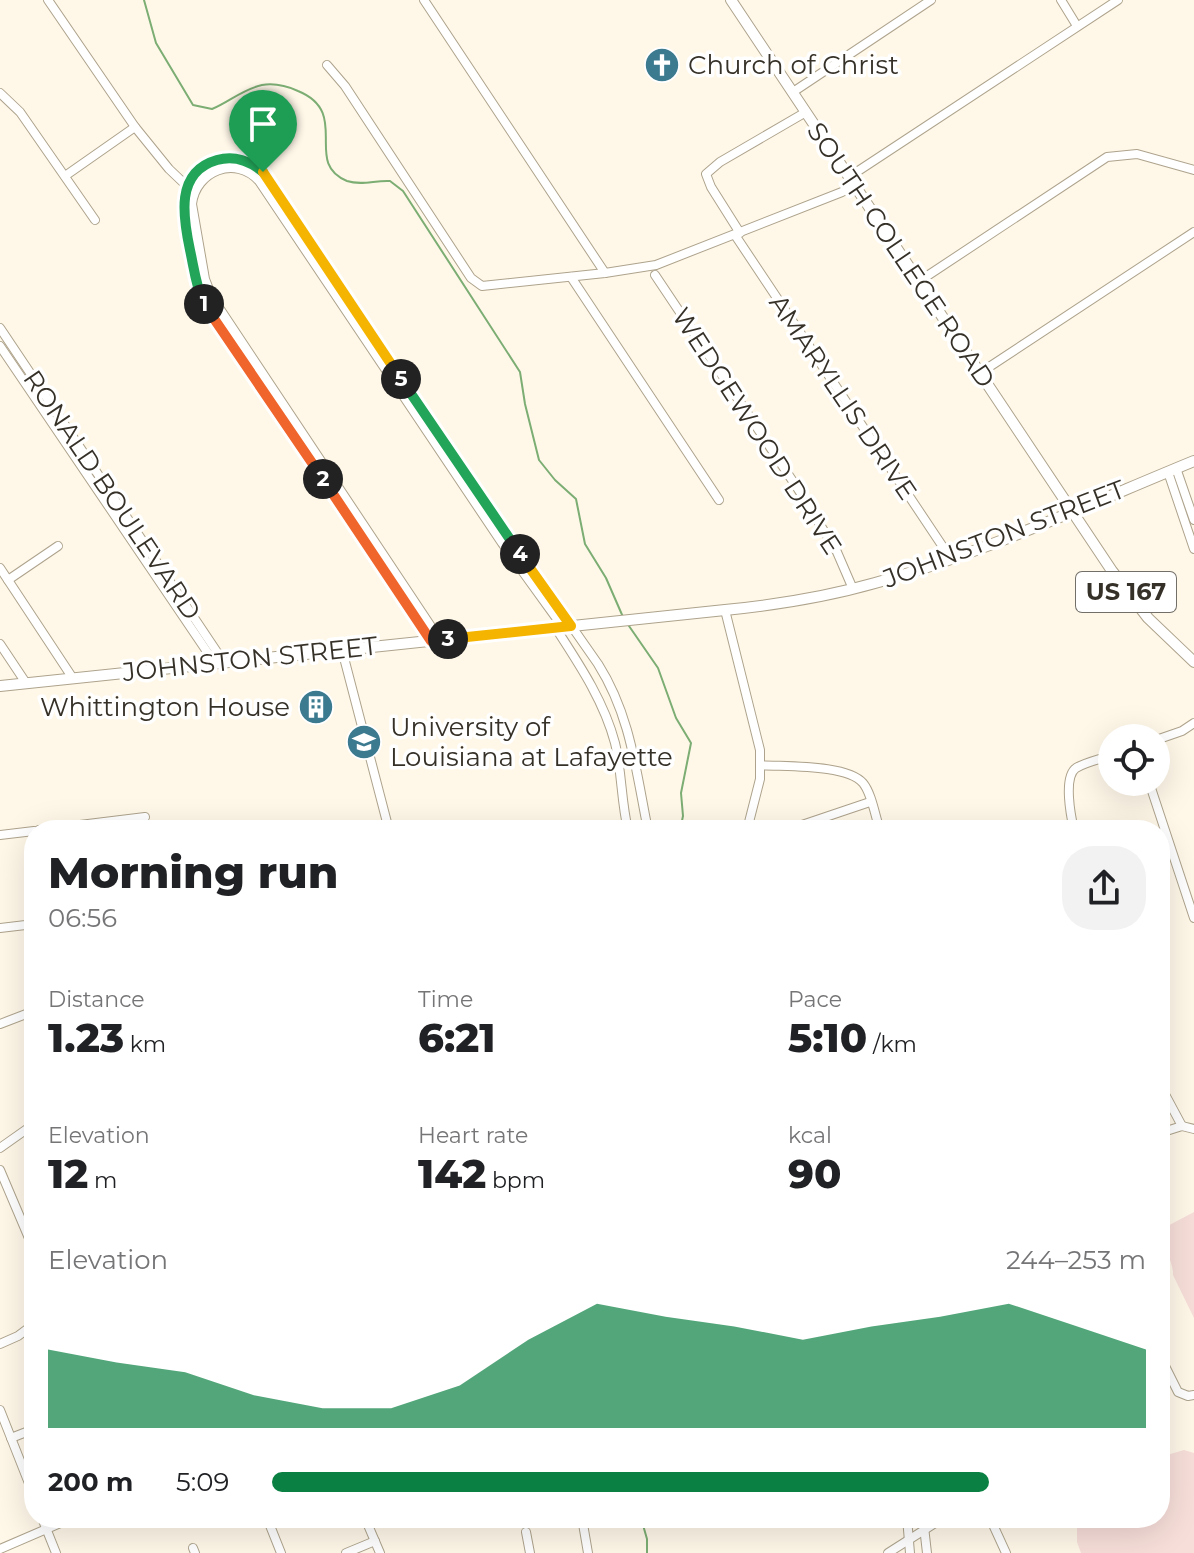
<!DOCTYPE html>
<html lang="en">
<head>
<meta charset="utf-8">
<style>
	:root { --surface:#fff; --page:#f2f2f2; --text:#202124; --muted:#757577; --accent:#0b8043 }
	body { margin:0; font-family:Montserrat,sans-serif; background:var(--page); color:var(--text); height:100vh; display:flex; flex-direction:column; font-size:30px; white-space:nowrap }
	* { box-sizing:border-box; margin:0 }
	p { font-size:26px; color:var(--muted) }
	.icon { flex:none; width:44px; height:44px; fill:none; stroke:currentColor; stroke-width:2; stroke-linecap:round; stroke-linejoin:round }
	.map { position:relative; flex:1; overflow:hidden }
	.side { position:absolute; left:24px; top:820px; width:1146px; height:708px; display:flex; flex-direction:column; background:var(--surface); border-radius:32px; box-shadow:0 8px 32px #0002 }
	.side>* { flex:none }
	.tools { position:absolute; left:1098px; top:724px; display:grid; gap:16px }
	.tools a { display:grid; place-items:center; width:72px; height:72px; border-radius:50%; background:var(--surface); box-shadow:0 8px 32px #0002; font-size:40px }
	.pin { position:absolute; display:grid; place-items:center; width:68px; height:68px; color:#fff; margin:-82px -34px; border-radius:50% 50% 50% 0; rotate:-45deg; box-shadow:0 0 8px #0007 }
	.pin .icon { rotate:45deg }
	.km { position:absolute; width:40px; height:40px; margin:-20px; border-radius:50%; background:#222; color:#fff; font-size:22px; line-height:40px; text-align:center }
	.round { display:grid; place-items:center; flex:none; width:84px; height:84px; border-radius:32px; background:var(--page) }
	.summary { display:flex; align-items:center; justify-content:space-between; height:136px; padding:0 24px }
	h1 { font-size:44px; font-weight:800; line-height:60px }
	.stats { display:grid; grid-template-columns:repeat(3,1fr); gap:12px; height:136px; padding:8px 24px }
	.stats div { display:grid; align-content:center }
	.stats b { font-size:40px; font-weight:800 }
	.stats small { font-size:22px; font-weight:400 }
	.stats p { font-size:22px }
	.chart { height:224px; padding:16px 24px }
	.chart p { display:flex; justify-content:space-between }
	.chart svg { width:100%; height:144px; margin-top:8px; fill:var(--accent); opacity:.7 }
	ul { padding:0 24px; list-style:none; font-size:26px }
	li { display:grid; grid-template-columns:128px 96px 1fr; align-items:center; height:60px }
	li i { height:20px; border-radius:10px; background:var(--accent) }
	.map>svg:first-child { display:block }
</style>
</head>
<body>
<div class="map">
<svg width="1194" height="1553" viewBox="0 0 1194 1553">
	<rect width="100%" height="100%" fill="#fff8e9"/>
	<!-- green -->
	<g fill="#f7ded9">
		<path d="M1194,1212V1318L1173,1275C1174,1260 1160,1247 1160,1230Z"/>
		<polygon points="1184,1450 1194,1453 1194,1553 1081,1553 1077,1542 1077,1518 1160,1518 1160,1457"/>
	</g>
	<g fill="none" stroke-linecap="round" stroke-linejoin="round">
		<!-- stream -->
		<g stroke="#7cad73" stroke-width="2">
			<path d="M144,0L156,43L193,105L212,109C229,102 243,89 262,85C274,83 287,86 298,91C352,113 302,163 347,181C362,186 375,180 390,181L403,191L520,372L525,404L539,460L555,480L576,499L585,544L606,578L623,617"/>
			<polyline points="629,626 658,668 676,718 691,743 681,793 683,816 680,830"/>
			<polyline points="641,1518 647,1539 647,1553"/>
		</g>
		<!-- minor casing -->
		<g stroke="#aea38c" stroke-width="10">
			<g id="minor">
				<polyline points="48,0 135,127 169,169 190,189"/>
				<polyline points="424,0 605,273"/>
				<polyline points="1061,0 1077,26"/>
				<polyline points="327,65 345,86 471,278 482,286 605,273 656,265 842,192 854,185"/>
				<polyline points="793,92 931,0"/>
				<polyline points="0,93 20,112 95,220"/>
				<polyline points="65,176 135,127"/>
				<polyline points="849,177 1118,0"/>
				<polyline points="740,233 711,187 706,174 720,162 806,112"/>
				<polyline points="735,235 951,559"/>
				<polyline points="655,275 798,489 837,552 853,589"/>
				<polyline points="571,277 719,500"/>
				<polyline points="918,282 1107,157 1137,154 1194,170"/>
				<polyline points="0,328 223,661"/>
				<polyline points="0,346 214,662"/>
				<polyline points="980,373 1194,232"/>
				<polyline points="1176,468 1194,520"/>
				<polyline points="1168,472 1194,549"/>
				<polyline points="0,568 72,677"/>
				<polyline points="8,580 58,546"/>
				<polyline points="725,610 760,750 760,779 747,830"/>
				<path d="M555,627C579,664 604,701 615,743C622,772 621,801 628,830"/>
				<path d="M440,640L212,297L205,279L192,204C196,171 235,155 259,181L502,543L562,626"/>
				<path d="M431,641L203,301C195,282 179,217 184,198C194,153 242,146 269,179L447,448L598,664C631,716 636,772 648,830"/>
				<polyline points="0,644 26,683"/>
				<polyline points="342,650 389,830"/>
				<polyline points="1156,740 1182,731 1194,723"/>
				<path d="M760,765C785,767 847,764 863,783C872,794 875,816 880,830"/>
				<polyline points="1149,782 1194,918"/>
				<polyline points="39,830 145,817"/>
				<polyline points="787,830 870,802"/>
				<path d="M1074,830C1071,817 1063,777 1076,768C1086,762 1101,759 1112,755"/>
				<polyline points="0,835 34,831"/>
				<polyline points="0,928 34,924"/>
				<polyline points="0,1024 34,1011"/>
				<polyline points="1160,1085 1182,1126"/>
				<polyline points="1160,1133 1182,1126 1194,1129"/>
				<polyline points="0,1148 34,1124"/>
				<polyline points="0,1170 34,1250"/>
				<polyline points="0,1344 18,1336 34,1324"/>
				<polyline points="1160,1356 1178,1392 1188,1396 1194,1395"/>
				<polyline points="0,1410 34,1496"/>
				<polyline points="11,1438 34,1429"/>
				<polyline points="42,1518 56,1553"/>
				<polyline points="267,1518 281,1553"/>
				<polyline points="365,1518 380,1553"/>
				<polyline points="582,1518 588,1553"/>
				<polyline points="907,1518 910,1553"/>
				<polyline points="923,1518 927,1553"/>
				<polyline points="990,1518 1006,1553"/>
				<polyline points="526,1532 530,1553"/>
				<polyline points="193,1548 195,1553"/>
				<polyline points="0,1549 72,1518"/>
				<polyline points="346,1553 375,1541"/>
				<polyline points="888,1553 943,1518"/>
			</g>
		</g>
		<!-- major casing -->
		<g stroke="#aea38c" stroke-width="12">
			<g id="major">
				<polyline points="731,0 1112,571 1148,618 1194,662"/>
				<path d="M0,686L725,610C775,605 826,597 875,583C984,553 1089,504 1194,461"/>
			</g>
		</g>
		<!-- minor -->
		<use href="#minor" stroke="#fff" stroke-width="8"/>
		<!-- major -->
		<use href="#major" stroke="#fff" stroke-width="10"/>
	</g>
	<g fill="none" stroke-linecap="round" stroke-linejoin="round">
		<!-- split-1 casing -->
		<g stroke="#fff" stroke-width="16">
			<path id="split-1" d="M204,304C196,287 194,268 190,250C183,217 175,172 217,160C235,155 250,161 263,172"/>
		</g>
		<!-- split-2 casing -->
		<g stroke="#fff" stroke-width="16">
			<polyline id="split-2" points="204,304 323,479"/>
		</g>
		<!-- split-3 casing -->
		<g stroke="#fff" stroke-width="16">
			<polyline id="split-3" points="323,479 431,641 448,639"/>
		</g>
		<!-- split-4 casing -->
		<g stroke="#fff" stroke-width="16">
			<polyline id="split-4" points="448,639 571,626 520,554"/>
		</g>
		<!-- split-5 casing -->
		<g stroke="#fff" stroke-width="16">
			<polyline id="split-5" points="401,379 520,554"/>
		</g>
		<!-- split-6 casing -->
		<g stroke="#fff" stroke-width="16">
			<polyline id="split-6" points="263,172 401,379"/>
		</g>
		<!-- split-1 -->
		<use href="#split-1" stroke="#22a559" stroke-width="10"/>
		<!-- split-2 -->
		<use href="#split-2" stroke="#f0652b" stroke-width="10"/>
		<!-- split-3 -->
		<use href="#split-3" stroke="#f0652b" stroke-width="10"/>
		<!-- split-4 -->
		<use href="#split-4" stroke="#f5b400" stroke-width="10"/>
		<!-- split-5 -->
		<use href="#split-5" stroke="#22a559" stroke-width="10"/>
		<!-- split-6 -->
		<use href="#split-6" stroke="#f5b400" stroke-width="10"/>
	</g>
	<!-- icons -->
	<defs>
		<g id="church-disc" transform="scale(1.8)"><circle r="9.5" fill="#3c7a90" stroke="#fff"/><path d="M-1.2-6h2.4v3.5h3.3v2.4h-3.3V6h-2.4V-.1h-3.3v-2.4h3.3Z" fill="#fff"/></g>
		<g id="building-disc" transform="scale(1.8)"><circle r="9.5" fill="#3c7a90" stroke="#fff"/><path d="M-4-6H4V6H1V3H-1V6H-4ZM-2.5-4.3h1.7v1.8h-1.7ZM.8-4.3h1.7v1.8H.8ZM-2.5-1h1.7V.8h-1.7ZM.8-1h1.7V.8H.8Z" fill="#fff"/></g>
		<g id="university-disc" transform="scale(1.8)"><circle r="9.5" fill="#3c7a90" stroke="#fff"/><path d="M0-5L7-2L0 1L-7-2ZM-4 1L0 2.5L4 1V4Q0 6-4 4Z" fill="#fff"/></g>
	</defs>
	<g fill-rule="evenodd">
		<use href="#church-disc" x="662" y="65"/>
		<use href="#building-disc" x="316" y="707"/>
		<use href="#university-disc" x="364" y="742"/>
	</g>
	<g text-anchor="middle" stroke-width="7" stroke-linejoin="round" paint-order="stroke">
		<!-- shield labels -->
		<rect fill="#fff" stroke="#726f68" stroke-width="2" x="1076" y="572" width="100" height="40" rx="6"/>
		<g font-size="24" font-weight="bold" fill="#363128">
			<text x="1126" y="600">US 167</text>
		</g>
		<!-- poi labels -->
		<g font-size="26" fill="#363128" stroke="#fff" text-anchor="start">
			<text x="688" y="74">Church of Christ</text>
			<text x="290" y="716" text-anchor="end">Whittington House</text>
			<text x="390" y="736">University of<tspan x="390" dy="30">Louisiana at Lafayette</tspan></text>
		</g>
		<!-- street labels -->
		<g font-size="26" fill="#363128" stroke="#fff">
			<text transform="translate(901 255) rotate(56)" y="9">SOUTH COLLEGE ROAD</text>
			<text transform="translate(843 397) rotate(56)" y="9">AMARYLLIS DRIVE</text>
			<text transform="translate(757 431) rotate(57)" y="9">WEDGEWOOD DRIVE</text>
			<text transform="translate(112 495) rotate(56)" y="9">RONALD BOULEVARD</text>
			<text transform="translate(1004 534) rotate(-21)" y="9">JOHNSTON STREET</text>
			<text transform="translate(250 659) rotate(-6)" y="9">JOHNSTON STREET</text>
		</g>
	</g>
</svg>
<div class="tools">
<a><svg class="icon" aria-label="locate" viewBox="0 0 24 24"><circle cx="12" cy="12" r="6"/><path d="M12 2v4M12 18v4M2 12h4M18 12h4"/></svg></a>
</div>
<div class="pin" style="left:263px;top:172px;background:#1e9e55"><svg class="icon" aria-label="arrive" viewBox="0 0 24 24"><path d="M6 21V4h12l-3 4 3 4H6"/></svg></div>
<b class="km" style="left:204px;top:304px">1</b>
<b class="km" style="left:323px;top:479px">2</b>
<b class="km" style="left:448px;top:639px">3</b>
<b class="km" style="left:520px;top:554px">4</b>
<b class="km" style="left:401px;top:379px">5</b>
<section class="side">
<div class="summary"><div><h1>Morning run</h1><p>06:56</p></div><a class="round"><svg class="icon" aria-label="share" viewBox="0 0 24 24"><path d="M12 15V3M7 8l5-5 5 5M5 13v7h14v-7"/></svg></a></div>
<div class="stats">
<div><p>Distance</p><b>1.23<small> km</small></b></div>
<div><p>Time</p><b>6:21</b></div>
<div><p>Pace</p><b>5:10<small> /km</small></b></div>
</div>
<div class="stats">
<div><p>Elevation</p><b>12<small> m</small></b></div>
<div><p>Heart rate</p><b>142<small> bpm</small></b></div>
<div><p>kcal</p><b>90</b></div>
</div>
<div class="chart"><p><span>Elevation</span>244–253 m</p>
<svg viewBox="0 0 160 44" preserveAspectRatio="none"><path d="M0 44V20L10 24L20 27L30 34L40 38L50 38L60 31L70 17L80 6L90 10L100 13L110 17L120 13L130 10L140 6L150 13L160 20V44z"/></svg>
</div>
<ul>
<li><b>200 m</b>5:09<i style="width:82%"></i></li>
</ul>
</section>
</div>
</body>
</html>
